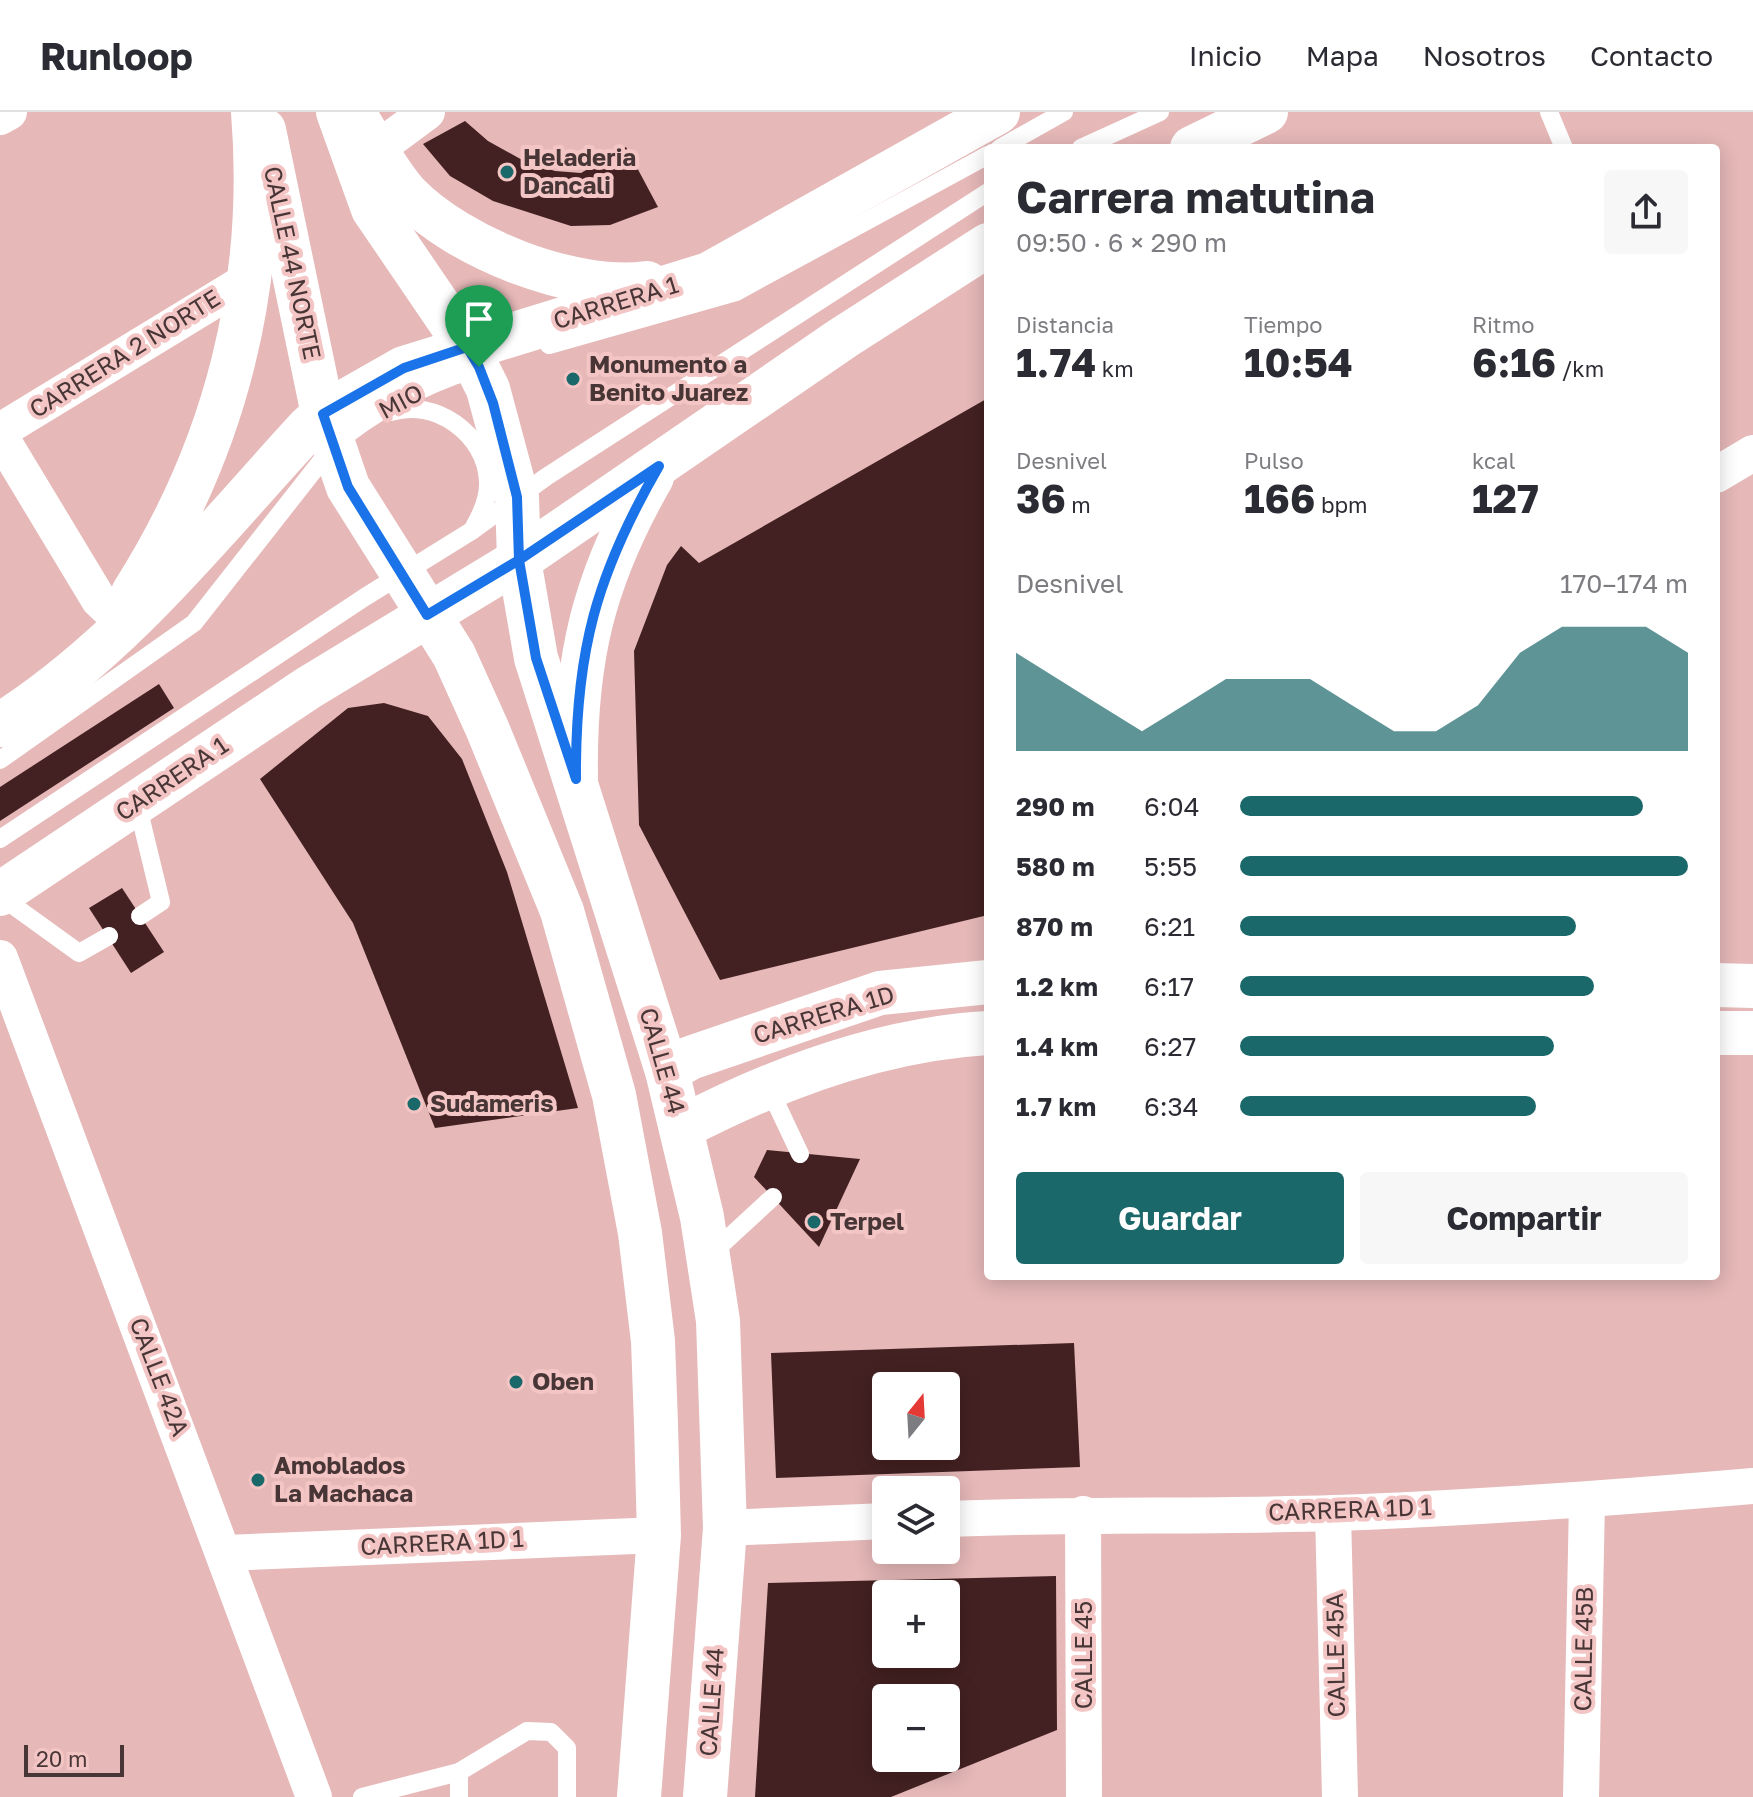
<!DOCTYPE html>
<html lang="es">
<head>
<meta charset="utf-8">
<style>
	:root { --surface:#fff; --page:#f7f7f7; --text:#2b2b33; --muted:#7c7c81; --line:#e1e1e2; --accent:#1b686b }
	body { margin:0; font-family:"Golos Text",sans-serif; background:var(--page); color:var(--text); height:100vh; display:flex; flex-direction:column; font-size:30px; white-space:nowrap }
	* { box-sizing:border-box; margin:0 }
	p { font-size:26px; color:var(--muted) }
	.icon { flex:none; width:44px; height:44px; fill:none; stroke:currentColor; stroke-width:2; stroke-linecap:round; stroke-linejoin:round }
	.map { position:relative; flex:1; overflow:hidden }
	.sheet { position:absolute; left:984px; top:32px; width:736px; height:1136px; display:flex; flex-direction:column; background:var(--surface); border-radius:8px; box-shadow:0 4px 20px #0003 }
	.sheet>* { flex:none }
	.needle { width:52px; rotate:18deg }
	.tools { position:absolute; left:872px; top:1260px; display:grid; gap:16px }
	.tools a { display:grid; place-items:center; width:88px; height:88px; border-radius:8px; background:var(--surface); box-shadow:0 4px 20px #0003; font-size:40px }
	.scale { position:absolute; left:24px; bottom:20px; width:100px; box-sizing:border-box; padding-left:8px; border:4px solid #483636; border-top:0; font-size:22px; line-height:28px; white-space:nowrap; color:#483636; -webkit-text-stroke:6px #f3c5c4; paint-order:stroke }
	.pin { position:absolute; display:grid; place-items:center; width:68px; height:68px; color:#fff; margin:-82px -34px; border-radius:50% 50% 50% 0; rotate:-45deg; box-shadow:0 0 8px #0007 }
	.pin .icon { rotate:45deg }
	.round { display:grid; place-items:center; flex:none; width:84px; height:84px; border-radius:8px; background:var(--page) }
	.summary { display:flex; align-items:center; justify-content:space-between; height:136px; padding:0 32px }
	h1 { font-size:44px; font-weight:700; line-height:60px }
	.stats { display:grid; grid-template-columns:repeat(3,1fr); gap:12px; height:136px; padding:8px 32px }
	.stats div { display:grid; align-content:center }
	.stats b { font-size:40px; font-weight:700 }
	.stats small { font-size:22px; font-weight:400 }
	.stats p { font-size:22px }
	.chart { height:224px; padding:16px 32px }
	.chart p { display:flex; justify-content:space-between }
	.chart svg { width:100%; height:144px; margin-top:8px; fill:var(--accent); opacity:.7 }
	.action { display:flex; gap:16px; margin-top:auto; padding:16px 32px }
	.action a { flex:1; height:92px; border-radius:8px; background:var(--accent); color:#fff; font-size:32px; font-weight:700; line-height:92px; text-align:center }
	.action a+a { background:var(--page); color:var(--text) }
	ul { padding:0 32px; list-style:none; font-size:26px }
	li { display:grid; grid-template-columns:128px 96px 1fr; align-items:center; height:60px }
	li i { height:20px; border-radius:10px; background:var(--accent) }
	header { display:flex; align-items:center; gap:48px; box-sizing:border-box; height:112px; padding:0 40px; background:var(--surface); border-bottom:2px solid var(--line) }
	header strong { font-size:38px }
	nav { display:flex; gap:44px; margin-inline-start:auto; font-size:28px }
	.map>svg:first-child { display:block }
</style>
</head>
<body>
<header>
<strong>Runloop</strong>
<nav><a>Inicio</a><a>Mapa</a><a>Nosotros</a><a>Contacto</a></nav>
</header>
<div class="map">
<svg width="1753" height="1685" viewBox="0 0 1753 1685">
	<rect width="100%" height="100%" fill="#e6b8b8"/>
	<!-- building -->
	<g fill="#432122" fill-rule="evenodd">
		<polygon points="465,9 488,29 524,49 555,59 581,61 626,35 658,95 610,113 571,114 493,89 450,64 423,32"/>
		<polygon points="988,286 988,803 720,868 639,713 634,539 667,453 681,434 699,451"/>
		<polygon points="159,572 174,596 0,709 0,675"/>
		<polygon points="384,591 428,604 462,647 507,760 578,996 435,1016 353,811 260,667 348,596"/>
		<polygon points="122,776 164,840 131,861 89,796"/>
		<polygon points="767,1038 860,1047 819,1135 754,1065"/>
		<path d="M1074,1231L1080,1355L776,1366L771,1241ZM886,1274H946V1334H886Z"/>
		<path d="M1056,1464L1057,1618L891,1685H755L768,1471ZM886,1482H946V1542H886ZM886,1586H946V1646H886Z"/>
	</g>
	<g fill="none" stroke-linecap="round" stroke-linejoin="round">
		<!-- service -->
		<g stroke="#fff" stroke-width="18">
			<polyline points="1549,0 1564,36"/>
			<polyline points="1000,36 1064,0"/>
			<polyline points="1081,36 1160,0"/>
			<polyline points="549,233 736,180 988,43"/>
			<path d="M391,300C435,286 486,322 488,369C489,386 482,401 474,415"/>
			<path d="M0,648L194,511L333,334C372,300 422,274 471,258"/>
			<polyline points="137,691 161,790 140,804"/>
			<polyline points="0,727 365,485 473,418 546,365 988,80"/>
			<polyline points="0,784 79,841 109,824"/>
			<polyline points="768,974 800,1042"/>
			<polyline points="710,1143 773,1085"/>
			<polyline points="459,1660 459,1685"/>
			<polyline points="362,1685 459,1660 527,1619 551,1620 567,1636 567,1685"/>
		</g>
		<!-- minor -->
		<g stroke="#fff" stroke-width="36">
			<polyline points="0,5 9,0"/>
			<polyline points="377,37 427,0"/>
			<polyline points="0,319 251,166"/>
			<polyline points="0,324 99,488 117,505"/>
			<polyline points="1716,363 1753,341"/>
			<polyline points="0,846 314,1685"/>
			<polyline points="1333,1401 1340,1685"/>
			<polyline points="1083,1402 1084,1685"/>
			<path d="M946,1407C1076,1402 1205,1405 1335,1401C1475,1396 1614,1386 1753,1374"/>
			<polyline points="725,1416 886,1409"/>
			<polyline points="226,1441 659,1423"/>
			<polyline points="1581,1685 1587,1389"/>
		</g>
		<!-- tertiary -->
		<g stroke="#fff" stroke-width="44">
			<polyline points="1716,873 1753,874"/>
			<polyline points="1716,921 1753,921"/>
			<polyline points="667,959 690,946 880,881 988,870"/>
			<path d="M681,1016C775,967 882,927 988,921"/>
		</g>
		<!-- secondary -->
		<g stroke="#fff" stroke-width="44">
			<polyline points="338,0 373,97 467,235 488,277 517,385 519,448 536,546 667,959 702,1105 718,1209 725,1416 705,1685"/>
			<polyline points="264,18 323,302 348,375 454,543 487,616 562,799 614,983 640,1121 653,1229 656,1312 659,1423 639,1685"/>
		</g>
		<!-- primary -->
		<g stroke="#fff" stroke-width="44">
			<path d="M353,0C370,26 386,59 407,82C459,136 573,181 647,171"/>
			<polyline points="1192,36 1266,0"/>
			<path d="M133,481C226,335 267,172 253,0"/>
			<path d="M0,613C123,535 211,421 309,315L323,302L404,256L709,162L998,0"/>
			<path d="M576,667C574,548 593,468 652,365"/>
			<polyline points="0,782 308,576 519,448 843,226 988,133"/>
		</g>
	</g>
	<g fill="none" stroke-linecap="round" stroke-linejoin="round">
		<!-- route casing -->
		<g stroke="#fff" stroke-width="16">
			<path id="route" d="M479,255L467,235L404,256L323,302L348,375L427,503L519,448L536,546L576,667C575,541 596,463 659,354L519,448L517,385L493,291L479,255"/>
		</g>
		<!-- route -->
		<use href="#route" stroke="#1a73e8" stroke-width="10"/>
	</g>
	<!-- markers -->
	<g fill="#1b686b" stroke="#f3c5c4" stroke-width="3">
		<circle cx="507" cy="60" r="8"/>
		<circle cx="573" cy="267" r="8"/>
		<circle cx="414" cy="992" r="8"/>
		<circle cx="814" cy="1110" r="8"/>
		<circle cx="516" cy="1270" r="8"/>
		<circle cx="258" cy="1368" r="8"/>
	</g>
	<g text-anchor="middle" stroke-width="8" stroke-linejoin="round" paint-order="stroke">
		<!-- poi labels -->
		<g font-size="24" font-weight="bold" fill="#483636" stroke="#f3c5c4" text-anchor="start">
			<text x="523" y="54">Heladeria<tspan x="523" dy="28">Dancali</tspan></text>
			<text x="589" y="261">Monumento a<tspan x="589" dy="28">Benito Juarez</tspan></text>
			<text x="430" y="1000">Sudameris</text>
			<text x="830" y="1118">Terpel</text>
			<text x="532" y="1278">Oben</text>
			<text x="274" y="1362">Amoblados<tspan x="274" dy="28">La Machaca</tspan></text>
		</g>
		<!-- street labels -->
		<g font-size="24" fill="#483636" stroke="#f3c5c4">
			<text transform="translate(292 151) rotate(78)" y="8">CALLE 44 NORTE</text>
			<text transform="translate(616 191) rotate(-17)" y="8">CARRERA 1</text>
			<text transform="translate(125 242) rotate(-32)" y="8">CARRERA 2 NORTE</text>
			<text transform="translate(401 290) rotate(-28)" y="8">MIO</text>
			<text transform="translate(172 667) rotate(-34)" y="8">CARRERA 1</text>
			<text transform="translate(824 903) rotate(-17)" y="8">CARRERA 1D</text>
			<text transform="translate(662 949) rotate(74)" y="8">CALLE 44</text>
			<text transform="translate(159 1265) rotate(69)" y="8">CALLE 42A</text>
			<text transform="translate(1350 1398) rotate(-2)" y="8">CARRERA 1D 1</text>
			<text transform="translate(442 1431) rotate(-3)" y="8">CARRERA 1D 1</text>
			<text transform="translate(1584 1537) rotate(-89)" y="8">CALLE 45B</text>
			<text transform="translate(1084 1543) rotate(-90)" y="8">CALLE 45</text>
			<text transform="translate(1336 1543) rotate(-91)" y="8">CALLE 45A</text>
			<text transform="translate(712 1590) rotate(-86)" y="8">CALLE 44</text>
		</g>
	</g>
</svg>
<div class="tools">
<a><svg class="needle" viewBox="-14 -14 28 28"><path d="M0-13l5 13h-10z" fill="#e53935"/><path d="M0 13l5-13h-10z" fill="#7c7c81"/></svg></a>
<a><svg class="icon" aria-label="layers" viewBox="0 0 24 24"><path d="M12 4l9 5-9 5-9-5zM3 14l9 5 9-5"/></svg></a>
<a>+</a>
<a>−</a>
</div>
<div class="scale">20 m</div>
<div class="pin" style="left:479px;top:255px;background:#1e9e55"><svg class="icon" aria-label="arrive" viewBox="0 0 24 24"><path d="M6 21V4h12l-3 4 3 4H6"/></svg></div>
<section class="sheet">
<div class="summary"><div><h1>Carrera matutina</h1><p>09:50 · 6 × 290 m</p></div><a class="round"><svg class="icon" aria-label="share" viewBox="0 0 24 24"><path d="M12 15V3M7 8l5-5 5 5M5 13v7h14v-7"/></svg></a></div>
<div class="stats">
<div><p>Distancia</p><b>1.74<small> km</small></b></div>
<div><p>Tiempo</p><b>10:54</b></div>
<div><p>Ritmo</p><b>6:16<small> /km</small></b></div>
</div>
<div class="stats">
<div><p>Desnivel</p><b>36<small> m</small></b></div>
<div><p>Pulso</p><b>166<small> bpm</small></b></div>
<div><p>kcal</p><b>127</b></div>
</div>
<div class="chart"><p><span>Desnivel</span>170–174 m</p>
<svg viewBox="0 0 160 44" preserveAspectRatio="none"><path d="M0 44V14L10 22L20 30L30 38L40 30L50 22L60 22L70 22L80 30L90 38L100 38L110 30L120 14L130 6L140 6L150 6L160 14V44z"/></svg>
</div>
<ul>
<li><b>290 m</b>6:04<i style="width:90%"></i></li>
<li><b>580 m</b>5:55<i style="width:100%"></i></li>
<li><b>870 m</b>6:21<i style="width:75%"></i></li>
<li><b>1.2 km</b>6:17<i style="width:79%"></i></li>
<li><b>1.4 km</b>6:27<i style="width:70%"></i></li>
<li><b>1.7 km</b>6:34<i style="width:66%"></i></li>
</ul>
<div class="action"><a>Guardar</a><a>Compartir</a></div>
</section>
</div>
</body>
</html>
